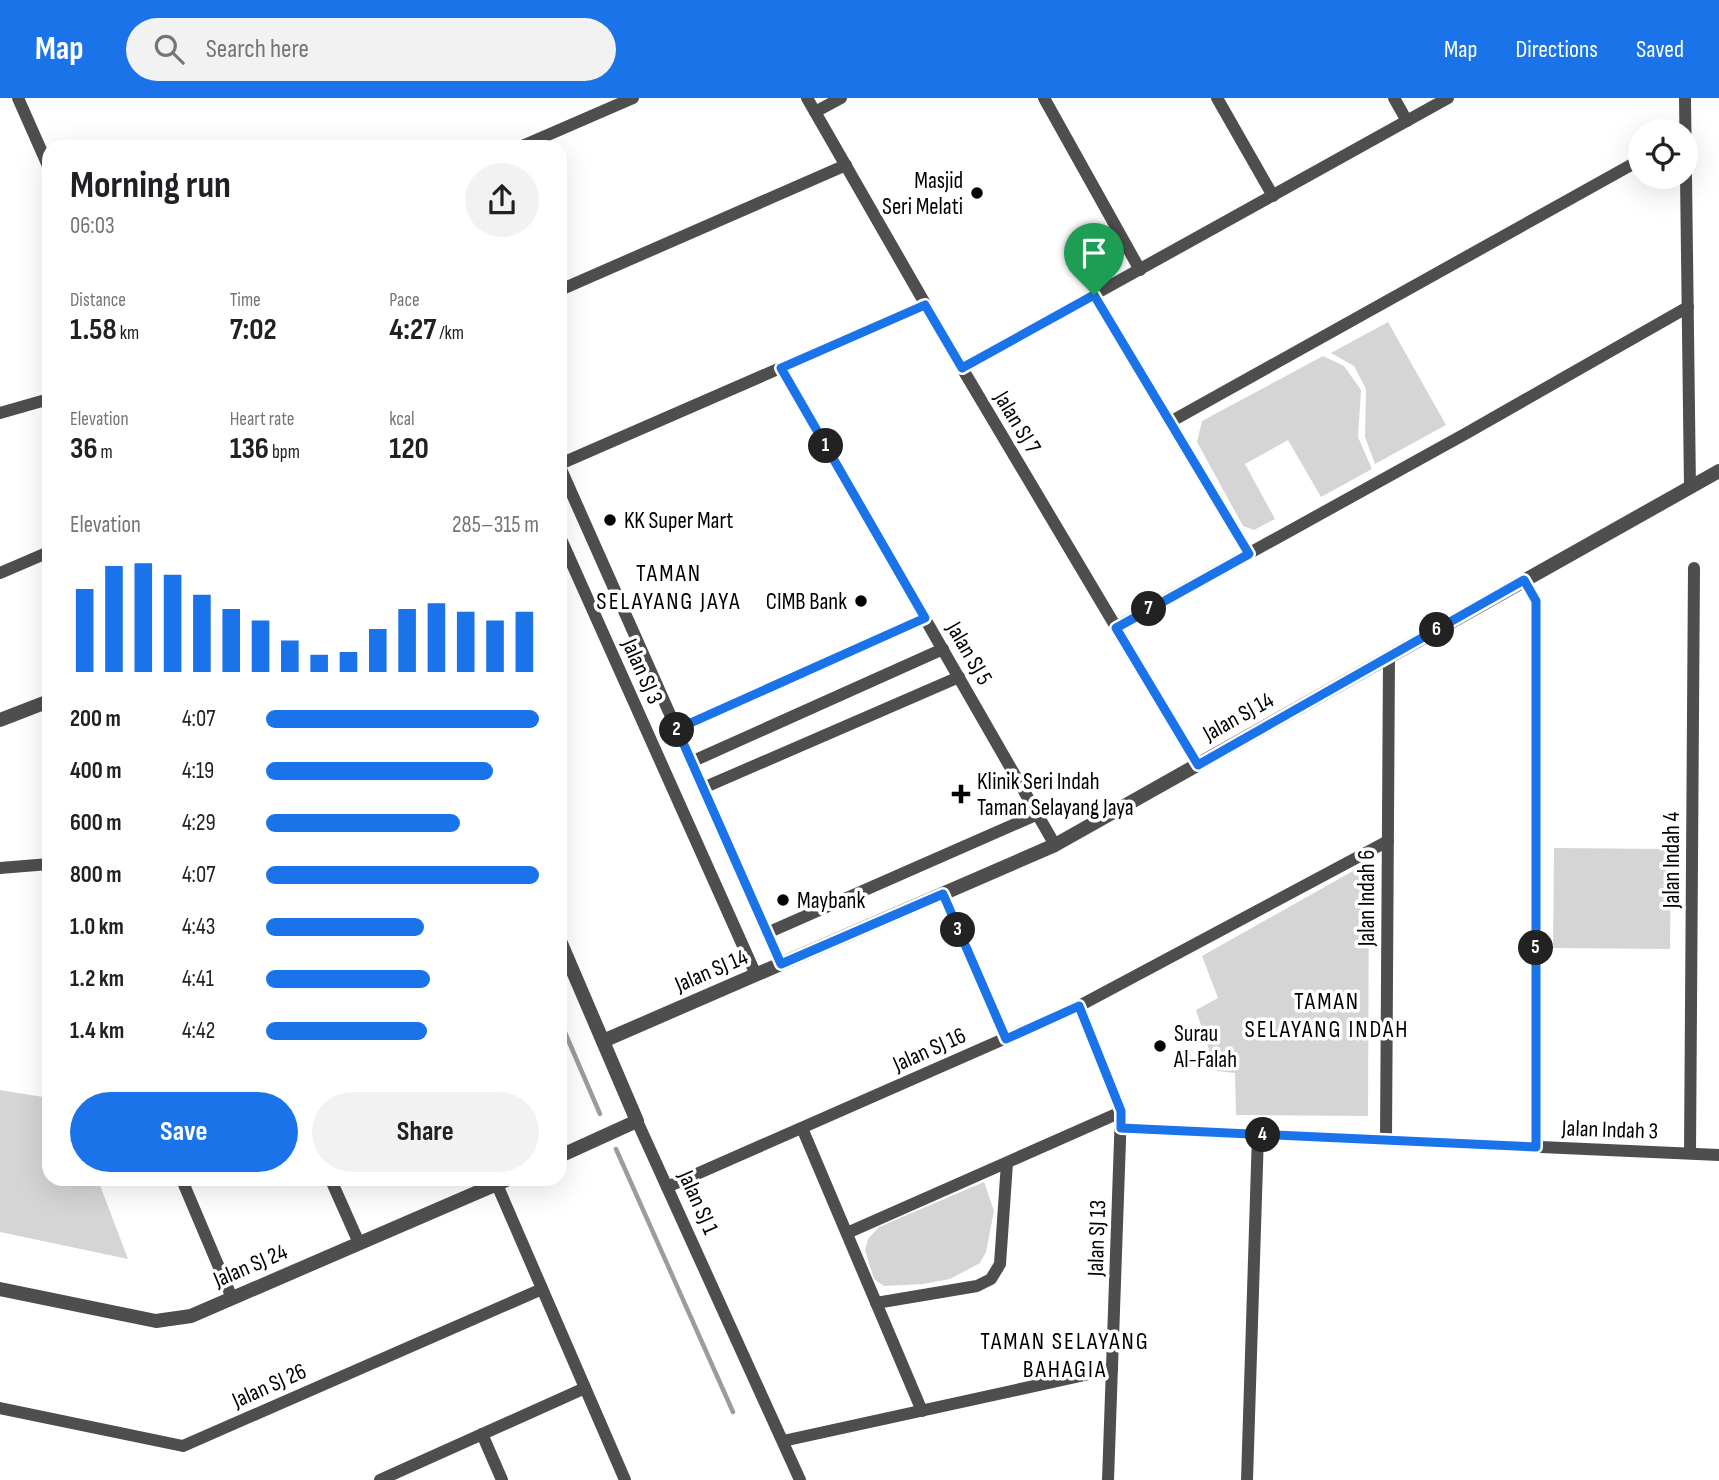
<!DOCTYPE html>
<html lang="en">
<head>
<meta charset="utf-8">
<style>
	:root { --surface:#fff; --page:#f2f2f2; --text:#202124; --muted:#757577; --accent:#1a73e8 }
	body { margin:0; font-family:"Sofia Sans Condensed",sans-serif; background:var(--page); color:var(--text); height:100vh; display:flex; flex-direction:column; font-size:26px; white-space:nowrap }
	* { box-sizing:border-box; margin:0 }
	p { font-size:23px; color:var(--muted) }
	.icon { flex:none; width:38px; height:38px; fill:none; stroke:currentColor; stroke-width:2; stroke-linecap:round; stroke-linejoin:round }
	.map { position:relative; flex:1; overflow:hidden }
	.sheet { position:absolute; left:42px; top:42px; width:525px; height:1046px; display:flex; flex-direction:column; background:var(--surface); border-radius:21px; box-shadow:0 7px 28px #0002 }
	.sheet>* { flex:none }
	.controls { position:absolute; left:1628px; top:21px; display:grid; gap:14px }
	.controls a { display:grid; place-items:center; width:70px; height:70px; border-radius:50%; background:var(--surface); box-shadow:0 7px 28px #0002; font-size:35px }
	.pin { position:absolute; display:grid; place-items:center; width:60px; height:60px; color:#fff; margin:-72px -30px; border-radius:50% 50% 50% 0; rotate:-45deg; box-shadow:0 0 7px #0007 }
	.pin .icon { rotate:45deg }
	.km { position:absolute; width:35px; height:35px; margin:-18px; border-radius:50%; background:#222; color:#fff; font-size:19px; line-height:35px; text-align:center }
	.round { display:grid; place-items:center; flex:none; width:74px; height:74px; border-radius:37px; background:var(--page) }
	.head { display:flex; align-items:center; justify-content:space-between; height:119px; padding:0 28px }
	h1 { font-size:38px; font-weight:700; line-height:52px }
	.figures { display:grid; grid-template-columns:repeat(3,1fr); gap:10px; height:119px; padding:7px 28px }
	.figures div { display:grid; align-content:center }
	.figures b { font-size:30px; font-weight:700 }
	.figures small { font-size:19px; font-weight:400 }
	.figures p { font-size:19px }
	.chart { height:196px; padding:14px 28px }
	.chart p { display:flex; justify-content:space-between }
	.chart svg { width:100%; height:126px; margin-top:7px; stroke:var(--accent); stroke-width:6 }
	.cta { display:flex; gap:14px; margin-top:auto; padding:14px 28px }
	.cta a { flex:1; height:80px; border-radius:42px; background:var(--accent); color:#fff; font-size:28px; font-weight:700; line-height:80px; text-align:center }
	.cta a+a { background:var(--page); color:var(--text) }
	ul { padding:0 28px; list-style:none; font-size:23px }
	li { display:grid; grid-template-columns:112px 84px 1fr; align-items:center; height:52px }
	li i { height:18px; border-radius:9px; background:var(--accent) }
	header { display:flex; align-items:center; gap:42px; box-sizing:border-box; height:98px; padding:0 35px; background:var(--accent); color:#fff }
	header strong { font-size:33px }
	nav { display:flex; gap:38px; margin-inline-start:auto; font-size:24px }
	.search { width:490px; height:63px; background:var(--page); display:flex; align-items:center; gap:18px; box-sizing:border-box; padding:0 24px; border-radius:38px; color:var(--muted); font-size:26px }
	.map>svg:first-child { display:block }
</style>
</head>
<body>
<header>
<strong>Map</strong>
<div class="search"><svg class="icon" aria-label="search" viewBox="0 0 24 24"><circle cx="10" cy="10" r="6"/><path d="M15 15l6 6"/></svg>Search here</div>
<nav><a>Map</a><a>Directions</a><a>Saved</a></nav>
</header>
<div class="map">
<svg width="1719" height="1382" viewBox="0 0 1719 1382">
	<rect width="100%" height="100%" fill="#fff"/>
	<!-- green -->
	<g fill="#d5d5d5">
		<polygon points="1388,224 1446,327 1375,366 1365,339 1366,291 1354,268 1331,255"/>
		<polygon points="1323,258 1344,268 1361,292 1358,339 1372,371 1321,399 1288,342 1245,366 1275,421 1254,432 1243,428 1197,344 1202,323"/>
		<polygon points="1554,750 1671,751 1670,851 1553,850"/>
		<polygon points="1369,764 1368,1018 1236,1017 1235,975 1216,973 1196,912 1218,900 1202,858"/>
		<polygon points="0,992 49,1000 49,1082 98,1082 128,1161 0,1134"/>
		<polygon points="984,1084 994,1113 986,1154 980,1165 950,1181 923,1186 884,1188 874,1181 865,1152 868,1141 879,1129"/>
	</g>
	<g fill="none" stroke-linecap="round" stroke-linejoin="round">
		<!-- stream -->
		<g stroke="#9c9c9c" stroke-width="4.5">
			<polyline points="560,923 600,1016"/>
			<polyline points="616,1051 733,1314"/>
		</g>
		<!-- minor -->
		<g stroke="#4e4e4e" stroke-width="12">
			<polyline points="18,0 49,70"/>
			<polyline points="807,0 962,270 1198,667"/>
			<polyline points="1044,0 1140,172"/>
			<polyline points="1217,0 1273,98"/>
			<polyline points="1394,0 1407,23"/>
			<polyline points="1685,0 1690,390"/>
			<polyline points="815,14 841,0"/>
			<polyline points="520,49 633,0"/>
			<polyline points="560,192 846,67"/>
			<polyline points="1094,197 1249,456"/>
			<polyline points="781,270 1055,747"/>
			<polyline points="962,270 1448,0"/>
			<polyline points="0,315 49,301"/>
			<polyline points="1170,324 1640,62"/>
			<polyline points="560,366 925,207"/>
			<polyline points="560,369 781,866"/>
			<polyline points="560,439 756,877"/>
			<polyline points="0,475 49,454"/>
			<polyline points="1524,482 1536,503 1536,1049"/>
			<polyline points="1116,529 1465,336 1688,209"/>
			<polyline points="677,631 925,520"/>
			<polyline points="691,664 943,551"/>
			<polyline points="703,690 959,579"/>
			<polyline points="0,770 49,766"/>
			<polyline points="943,796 1006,941"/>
			<polyline points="767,835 1038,716"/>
			<polyline points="1079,908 1121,1014 1108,1382"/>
			<polyline points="637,1023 800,1382"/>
			<polyline points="802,1030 922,1313"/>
			<polyline points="1121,1030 1719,1057"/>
			<polyline points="1386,1042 1389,559"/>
			<polyline points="1690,1055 1694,470"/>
			<polyline points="182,1082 232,1200"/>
			<polyline points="331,1082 359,1145"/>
			<polyline points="495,1082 625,1382"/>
			<polyline points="667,1089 1079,908 1388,743"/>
			<polyline points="847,1135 1121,1014"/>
			<polyline points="876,1205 977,1188 991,1181 1000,1166 1007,1065"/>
			<polyline points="0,1310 183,1348 542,1191"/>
			<polyline points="482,1336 502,1382"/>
			<polyline points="783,1343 1112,1271"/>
			<polyline points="380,1382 585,1290"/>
			<polyline points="1247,1382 1258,1036"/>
		</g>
		<!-- tertiary -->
		<g stroke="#4e4e4e" stroke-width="14">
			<polyline points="0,622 49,603"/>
			<polyline points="560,843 637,1023 560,1058"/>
			<polyline points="603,943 1055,747 1719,373"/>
			<polyline points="0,1191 156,1223 191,1218 506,1082"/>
		</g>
	</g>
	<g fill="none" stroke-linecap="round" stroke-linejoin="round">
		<!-- route casing -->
		<g stroke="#fff" stroke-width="14">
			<polygon id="route" points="1094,197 1249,456 1116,530 1198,667 1524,482 1536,503 1536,1049 1121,1030 1121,1013 1079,908 1006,941 943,796 781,866 677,631 925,520 781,270 925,207 962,270"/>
		</g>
		<!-- route -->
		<use href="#route" stroke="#1a73e8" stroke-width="9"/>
	</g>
	<!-- markers -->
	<g fill="#000" stroke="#fff" stroke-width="2.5">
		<circle cx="977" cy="95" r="7"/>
		<circle cx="610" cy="422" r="7"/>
		<circle cx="861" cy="503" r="7"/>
		<path d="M957.5 685.5h7v7h7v7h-7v7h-7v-7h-7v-7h7z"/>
		<circle cx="783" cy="802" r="7"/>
		<circle cx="1160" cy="948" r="7"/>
	</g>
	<g text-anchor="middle" stroke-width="7" stroke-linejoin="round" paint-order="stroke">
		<!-- poi labels -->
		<g font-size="23" fill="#000" stroke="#fff" text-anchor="start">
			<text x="963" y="90" text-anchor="end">Masjid<tspan x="963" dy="26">Seri Melati</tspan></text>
			<text x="624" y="430">KK Super Mart</text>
			<text x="847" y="511" text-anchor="end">CIMB Bank</text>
			<text x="977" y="691">Klinik Seri Indah<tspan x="977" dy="26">Taman Selayang Jaya</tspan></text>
			<text x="797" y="810">Maybank</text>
			<text x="1174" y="943">Surau<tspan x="1174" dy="26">Al-Falah</tspan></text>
		</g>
		<!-- street labels -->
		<g font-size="23" fill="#000" stroke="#fff">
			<text transform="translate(1018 324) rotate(59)" y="8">Jalan SJ 7</text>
			<text transform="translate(970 555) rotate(60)" y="8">Jalan SJ 5</text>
			<text transform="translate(643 573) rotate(66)" y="8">Jalan SJ 3</text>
			<text transform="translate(1238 618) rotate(-29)" y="8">Jalan SJ 14</text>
			<text transform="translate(1671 762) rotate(-90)" y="8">Jalan Indah 4</text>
			<text transform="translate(1366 800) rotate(-90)" y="8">Jalan Indah 6</text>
			<text transform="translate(711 872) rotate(-23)" y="8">Jalan SJ 14</text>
			<text transform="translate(929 951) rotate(-24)" y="8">Jalan SJ 16</text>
			<text transform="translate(1610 1031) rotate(2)" y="8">Jalan Indah 3</text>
			<text transform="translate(699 1104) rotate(66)" y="8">Jalan SJ 1</text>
			<text transform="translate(1096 1140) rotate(-88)" y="8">Jalan SJ 13</text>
			<text transform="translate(250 1167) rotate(-23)" y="8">Jalan SJ 24</text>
			<text transform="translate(269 1287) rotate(-24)" y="8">Jalan SJ 26</text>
		</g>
		<!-- neighbourhood labels -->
		<g font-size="24" letter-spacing="2" fill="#000" stroke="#fff">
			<text x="669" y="483">TAMAN<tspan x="669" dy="28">SELAYANG JAYA</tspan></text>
			<text x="1327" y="911">TAMAN<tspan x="1327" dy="28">SELAYANG INDAH</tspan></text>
			<text x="1065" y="1251">TAMAN SELAYANG<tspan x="1065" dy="28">BAHAGIA</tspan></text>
		</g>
	</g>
</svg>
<div class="controls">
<a><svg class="icon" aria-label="locate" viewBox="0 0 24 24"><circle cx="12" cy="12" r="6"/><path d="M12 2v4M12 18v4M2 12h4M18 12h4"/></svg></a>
</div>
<div class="pin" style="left:1094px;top:197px;background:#1e9e55"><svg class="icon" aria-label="arrive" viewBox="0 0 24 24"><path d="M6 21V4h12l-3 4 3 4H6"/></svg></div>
<b class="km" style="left:826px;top:348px">1</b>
<b class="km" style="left:677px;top:632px">2</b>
<b class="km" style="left:958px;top:832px">3</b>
<b class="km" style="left:1263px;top:1037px">4</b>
<b class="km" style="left:1536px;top:850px">5</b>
<b class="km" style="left:1437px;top:532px">6</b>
<b class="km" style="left:1149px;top:511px">7</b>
<section class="sheet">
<div class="head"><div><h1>Morning run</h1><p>06:03</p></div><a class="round"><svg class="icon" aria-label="share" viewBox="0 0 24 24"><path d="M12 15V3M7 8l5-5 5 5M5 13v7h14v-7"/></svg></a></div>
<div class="figures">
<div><p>Distance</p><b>1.58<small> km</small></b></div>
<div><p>Time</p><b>7:02</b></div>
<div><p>Pace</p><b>4:27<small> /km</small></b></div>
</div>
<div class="figures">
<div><p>Elevation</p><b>36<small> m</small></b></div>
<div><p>Heart rate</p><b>136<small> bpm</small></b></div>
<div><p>kcal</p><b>120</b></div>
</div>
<div class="chart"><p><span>Elevation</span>285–315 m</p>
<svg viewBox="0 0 160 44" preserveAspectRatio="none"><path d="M5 44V15M15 44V7M25 44V6M35 44V10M45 44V17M55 44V22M65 44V26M75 44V33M85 44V38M95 44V37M105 44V29M115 44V22M125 44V20M135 44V23M145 44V26M155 44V23"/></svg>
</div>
<ul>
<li><b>200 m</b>4:07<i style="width:100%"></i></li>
<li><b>400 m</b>4:19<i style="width:83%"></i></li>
<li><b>600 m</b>4:29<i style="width:71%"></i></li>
<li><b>800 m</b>4:07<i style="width:100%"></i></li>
<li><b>1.0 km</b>4:43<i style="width:58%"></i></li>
<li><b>1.2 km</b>4:41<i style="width:60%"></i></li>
<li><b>1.4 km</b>4:42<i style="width:59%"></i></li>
</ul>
<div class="cta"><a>Save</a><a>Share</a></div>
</section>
</div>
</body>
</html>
